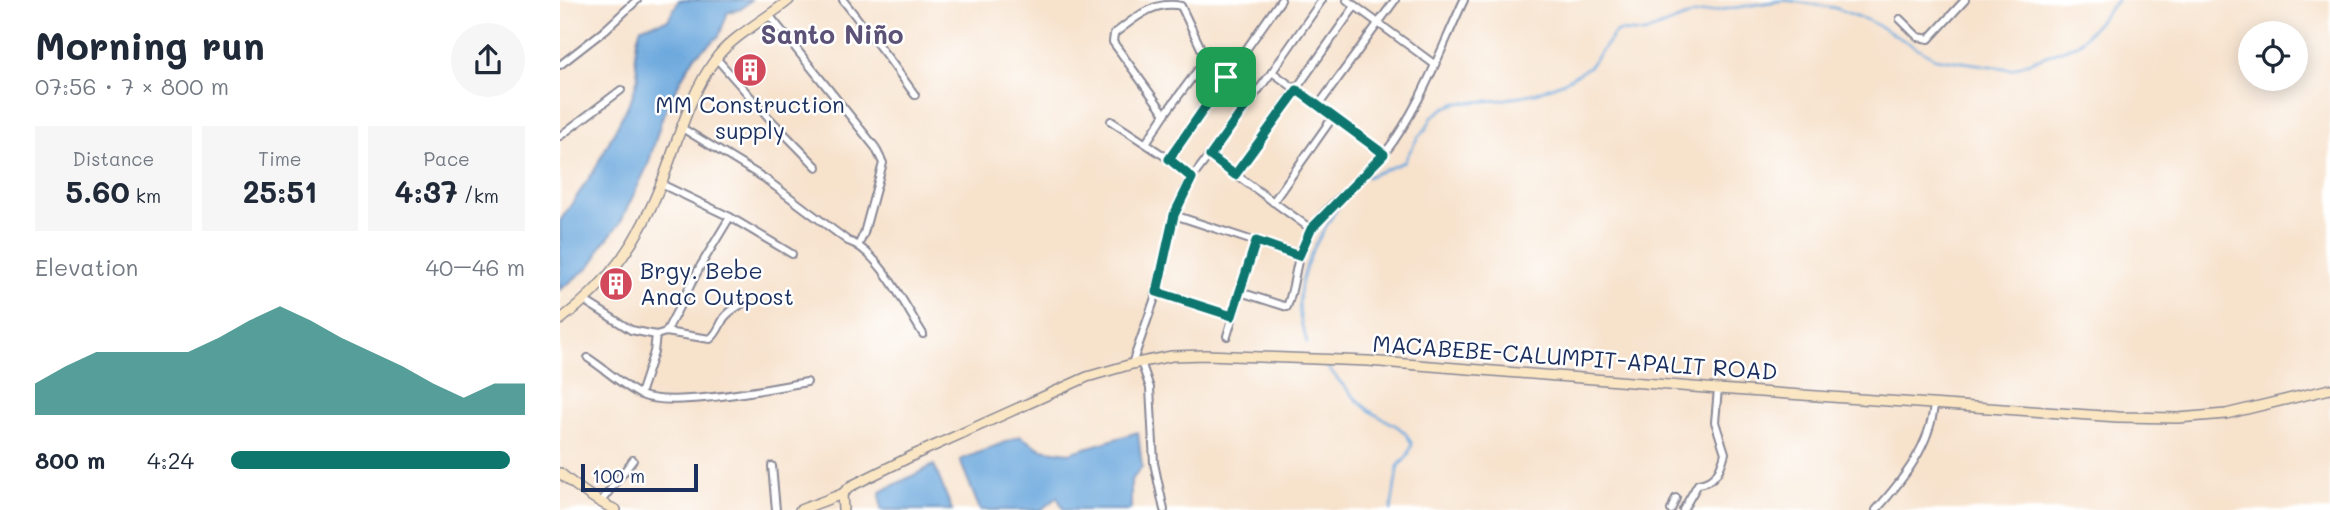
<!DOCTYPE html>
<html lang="en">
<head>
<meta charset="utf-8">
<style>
	:root { --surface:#fff; --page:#f6f6f7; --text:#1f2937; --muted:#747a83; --accent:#0f766e }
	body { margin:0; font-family:Mali,sans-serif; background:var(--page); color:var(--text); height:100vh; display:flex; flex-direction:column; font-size:26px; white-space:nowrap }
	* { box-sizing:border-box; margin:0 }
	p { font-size:23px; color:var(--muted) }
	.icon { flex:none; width:38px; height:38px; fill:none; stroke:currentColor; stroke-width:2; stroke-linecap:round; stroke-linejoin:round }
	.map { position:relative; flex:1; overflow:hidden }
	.panel { display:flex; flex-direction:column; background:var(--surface); width:560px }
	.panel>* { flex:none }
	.controls { position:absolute; left:1678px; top:21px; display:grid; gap:14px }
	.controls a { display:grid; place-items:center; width:70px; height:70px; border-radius:50%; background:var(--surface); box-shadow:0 4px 18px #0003; font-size:35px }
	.scale { position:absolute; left:21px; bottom:18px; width:117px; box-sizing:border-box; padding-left:7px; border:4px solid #1b2f5e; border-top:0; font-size:19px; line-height:24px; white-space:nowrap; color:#1b2f5e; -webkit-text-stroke:5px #fff; paint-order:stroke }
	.pin { position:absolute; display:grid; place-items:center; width:60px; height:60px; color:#fff; margin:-30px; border-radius:14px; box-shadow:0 4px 10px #0006 }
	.round { display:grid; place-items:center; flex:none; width:74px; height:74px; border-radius:37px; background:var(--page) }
	.overview { display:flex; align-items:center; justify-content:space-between; height:119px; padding:0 35px }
	h1 { font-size:38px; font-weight:800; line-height:52px }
	.metrics { display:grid; grid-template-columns:repeat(3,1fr); gap:10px; height:119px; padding:7px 35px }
	.metrics div { display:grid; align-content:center; border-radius:0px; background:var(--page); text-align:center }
	.metrics b { font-size:30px; font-weight:800 }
	.metrics small { font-size:19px; font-weight:400 }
	.metrics p { font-size:19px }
	.chart { height:196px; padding:14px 35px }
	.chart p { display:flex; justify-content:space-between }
	.chart svg { width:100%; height:126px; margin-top:7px; fill:var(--accent); opacity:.7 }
	ul { padding:0 35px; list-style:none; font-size:23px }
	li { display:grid; grid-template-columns:112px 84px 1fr; align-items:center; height:52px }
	li i { height:18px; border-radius:9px; background:var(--accent) }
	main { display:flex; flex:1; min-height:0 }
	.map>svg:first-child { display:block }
</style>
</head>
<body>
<main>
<section class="panel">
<div class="overview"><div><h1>Morning run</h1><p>07:56 · 7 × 800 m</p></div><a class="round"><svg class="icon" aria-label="share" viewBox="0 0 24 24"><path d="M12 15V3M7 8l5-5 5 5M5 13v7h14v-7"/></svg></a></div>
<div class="metrics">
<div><p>Distance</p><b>5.60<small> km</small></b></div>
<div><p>Time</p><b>25:51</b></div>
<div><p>Pace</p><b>4:37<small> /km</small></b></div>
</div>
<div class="chart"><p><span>Elevation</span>40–46 m</p>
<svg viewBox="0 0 160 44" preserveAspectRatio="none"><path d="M0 44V33L10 27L20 22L30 22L40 22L50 22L60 17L70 11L80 6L90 11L100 17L110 22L120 27L130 33L140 38L150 33L160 33V44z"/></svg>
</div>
<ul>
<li><b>800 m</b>4:24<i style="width:95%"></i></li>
</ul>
</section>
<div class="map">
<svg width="1770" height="510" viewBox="0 0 1770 510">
	<rect width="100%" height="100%" fill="#fff"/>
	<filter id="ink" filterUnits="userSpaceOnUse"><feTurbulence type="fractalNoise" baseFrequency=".0143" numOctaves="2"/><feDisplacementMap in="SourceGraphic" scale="14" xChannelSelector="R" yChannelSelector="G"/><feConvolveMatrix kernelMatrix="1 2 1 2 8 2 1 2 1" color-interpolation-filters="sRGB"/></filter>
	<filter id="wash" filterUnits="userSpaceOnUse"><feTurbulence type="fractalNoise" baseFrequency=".00686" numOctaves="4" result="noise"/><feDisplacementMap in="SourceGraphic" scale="28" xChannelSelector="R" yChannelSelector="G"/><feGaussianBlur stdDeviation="1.57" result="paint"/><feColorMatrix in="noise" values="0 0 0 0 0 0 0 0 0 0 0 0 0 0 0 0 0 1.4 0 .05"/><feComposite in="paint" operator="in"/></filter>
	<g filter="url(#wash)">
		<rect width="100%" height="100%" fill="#f7e2cc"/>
		<!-- water -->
		<g fill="#6ca8dd" stroke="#446c9e" stroke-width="2">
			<polygon points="119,0 191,0 181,9 168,12 159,36 135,56 121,79 102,118 88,165 60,223 40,248 37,256 29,267 0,290 0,221 34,171 72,97 78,77 75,55 77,40 81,27 108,20"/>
			<polygon points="578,432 582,467 571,481 571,509 569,510 504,510 497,497 481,510 420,510 400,460 460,436 481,449 509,453"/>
			<polygon points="374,465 392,510 321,510 320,492"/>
		</g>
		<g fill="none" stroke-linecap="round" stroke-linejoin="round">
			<!-- stream -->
			<g stroke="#6ca8dd" stroke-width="2.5">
				<polyline points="1226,0 1275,8 1310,21 1375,58 1451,69 1518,44 1558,0"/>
				<polyline points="807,177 844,162 858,137 866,129 872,117 884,108 897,103 941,100 976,93 1004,82 1029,67 1055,33 1060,31 1084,33 1134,14 1225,0"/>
				<path d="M747,343C745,334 741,325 740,316C734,271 763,230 786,195"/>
				<path d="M767,367C780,381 791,396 806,408C823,422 844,423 852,445L847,457L838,466L831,510"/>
			</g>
		</g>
	</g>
	<g filter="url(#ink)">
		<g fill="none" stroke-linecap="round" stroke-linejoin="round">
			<!-- minor casing -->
			<g stroke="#898895" stroke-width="10">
				<g id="minor">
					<polyline points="283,0 329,59 355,95"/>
					<polyline points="787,0 874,64"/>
					<polyline points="209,15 315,147 323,163 304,233 299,244"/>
					<polyline points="1340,19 1358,37 1369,39 1405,0"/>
					<polyline points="156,58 209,118 257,167"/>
					<polyline points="0,65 45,30 77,0"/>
					<polyline points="712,72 824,154"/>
					<polyline points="758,106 835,0"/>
					<path d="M605,114L553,42L554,34C575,18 594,0 621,6L646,59L666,77L692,97"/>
					<polyline points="551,121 609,159 632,178"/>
					<path d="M122,128L204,178L288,241C319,251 345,306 363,334"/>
					<polyline points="0,136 61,90"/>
					<polyline points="586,143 605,114 646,59"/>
					<polyline points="650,156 751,229"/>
					<polyline points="609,159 721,0"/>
					<polyline points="675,175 795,6"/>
					<polyline points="101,184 170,217 232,254"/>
					<polyline points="713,202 773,117"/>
					<polyline points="614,215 739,256"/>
					<polyline points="597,292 672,316"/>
					<path d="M680,292L727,307C736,284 735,257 748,235C766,202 802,182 825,153C860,108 880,51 904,0"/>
					<path d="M25,301L71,330L96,335L106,332L150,339C158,333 159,326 164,318C170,310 177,307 185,302"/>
					<polyline points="106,332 141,265 170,217"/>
					<polyline points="667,336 696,241"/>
					<path d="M28,358C45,369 63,386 81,395C112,409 211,388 247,382"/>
					<polyline points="581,362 590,388 594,463 604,510"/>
					<polyline points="572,364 597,292 614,215 619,202 632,178 712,72 762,0"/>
					<polyline points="80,394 94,352 96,335"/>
					<polyline points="212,466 216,510"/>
					<polyline points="40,503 73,460"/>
					<polyline points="1111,510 1116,498"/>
					<path d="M1123,510L1138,484C1156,482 1161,468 1165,453L1155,422L1158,389"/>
					<path d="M1316,510C1342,481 1371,445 1374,404"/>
				</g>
			</g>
			<!-- secondary casing -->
			<g stroke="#898895" stroke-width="12">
				<g id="secondary">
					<path d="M0,320C49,284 79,240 101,184C118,141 129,94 157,57C173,36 209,17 229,0"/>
					<path d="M0,473C18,488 35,501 56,510"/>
					<polyline points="282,494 283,510"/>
					<polyline points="240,510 282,494 291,486 356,454 527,377 572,364 612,356 646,355 808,361 1158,389 1558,417 1618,418 1666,414 1770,389"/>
				</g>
			</g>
			<!-- minor -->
			<use href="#minor" stroke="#fff" stroke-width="6"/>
			<!-- secondary -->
			<use href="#secondary" stroke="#fbe6c4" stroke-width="9"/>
		</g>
	</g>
	<g fill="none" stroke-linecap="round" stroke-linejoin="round" filter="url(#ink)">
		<!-- route casing -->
		<g stroke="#fff" stroke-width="14">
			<polygon id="route" points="666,77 692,97 650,156 675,175 737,90 824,154 751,229 739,256 696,241 672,316 597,292 614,215 632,178 609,159"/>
		</g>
		<!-- route -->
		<use href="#route" stroke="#0f766e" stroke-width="9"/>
	</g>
	<!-- icons -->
	<defs>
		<g id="building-disc" transform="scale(1.75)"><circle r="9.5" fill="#d1495b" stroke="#fff"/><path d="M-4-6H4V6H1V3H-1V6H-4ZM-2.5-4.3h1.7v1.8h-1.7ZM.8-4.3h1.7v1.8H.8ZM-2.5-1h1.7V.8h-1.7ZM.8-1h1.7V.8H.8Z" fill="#fff"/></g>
	</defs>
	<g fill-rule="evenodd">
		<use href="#building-disc" x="190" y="70"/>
		<use href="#building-disc" x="56" y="284"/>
	</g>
	<g text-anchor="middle" stroke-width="5" stroke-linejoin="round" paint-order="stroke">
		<!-- poi labels -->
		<g font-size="23" fill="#1b2f5e" stroke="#fff">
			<text x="190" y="113">MM Construction<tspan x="190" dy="26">supply</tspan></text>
			<text x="80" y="279" text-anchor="start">Brgy. Bebe<tspan x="80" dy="26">Anac Outpost</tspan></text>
		</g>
		<!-- street labels -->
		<g font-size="23" fill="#1b2f5e" stroke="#fff">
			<text transform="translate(1015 358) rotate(4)" y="8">MACABEBE-CALUMPIT-APALIT ROAD</text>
		</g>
		<!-- quarter labels -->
		<g font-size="26" font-weight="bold" fill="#5c5278" stroke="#fff">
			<text x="272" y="44">Santo Niño</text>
		</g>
	</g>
</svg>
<div class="controls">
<a><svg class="icon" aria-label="locate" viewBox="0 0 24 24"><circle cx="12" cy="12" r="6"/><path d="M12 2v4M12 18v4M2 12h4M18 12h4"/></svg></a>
</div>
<div class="scale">100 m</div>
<div class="pin" style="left:666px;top:77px;background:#1e9e55"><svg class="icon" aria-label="arrive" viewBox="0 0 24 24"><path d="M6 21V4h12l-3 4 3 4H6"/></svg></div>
</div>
</main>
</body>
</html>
